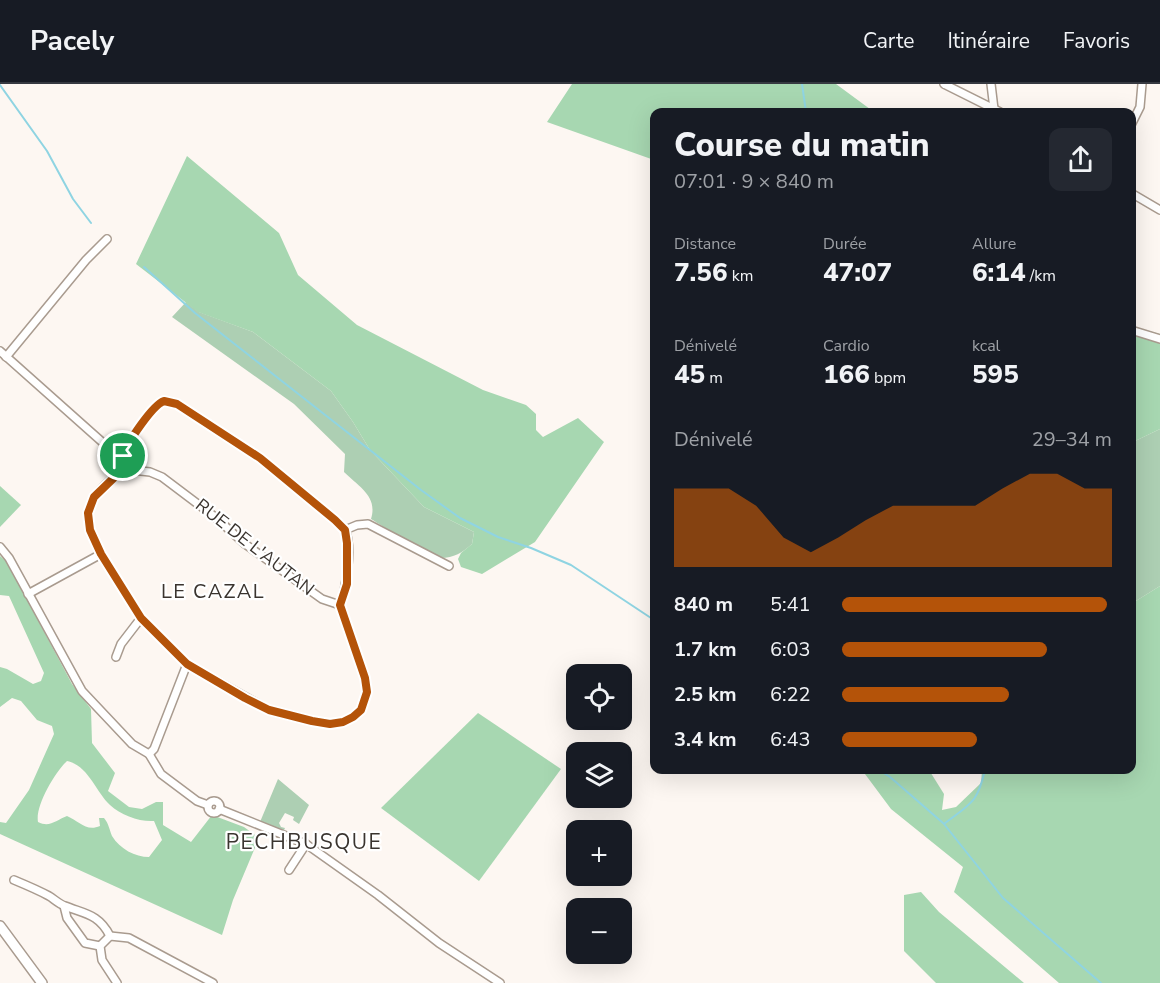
<!DOCTYPE html>
<html lang="fr">
<head>
<meta charset="utf-8">
<style>
	:root { --surface:#171b24; --page:#242831; --text:#f1f3f6; --muted:#9ea1a6; --line:#363941; --accent:#b45309 }
	body { margin:0; font-family:"Nunito Sans",sans-serif; background:var(--page); color:var(--text); height:100vh; display:flex; flex-direction:column; font-size:22px; white-space:nowrap }
	* { box-sizing:border-box; margin:0 }
	p { font-size:20px; color:var(--muted) }
	.icon { flex:none; width:33px; height:33px; fill:none; stroke:currentColor; stroke-width:2; stroke-linecap:round; stroke-linejoin:round }
	.map { position:relative; flex:1; overflow:hidden }
	.side { position:absolute; left:650px; top:24px; width:486px; height:666px; display:flex; flex-direction:column; background:var(--surface); border-radius:12px; box-shadow:0 6px 24px #0002 }
	.side>* { flex:none }
	.fabs { position:absolute; left:566px; top:580px; display:grid; gap:12px }
	.fabs a { display:grid; place-items:center; width:66px; height:66px; border-radius:12px; background:var(--surface); box-shadow:0 6px 24px #0002; font-size:30px }
	.pin { position:absolute; display:grid; place-items:center; width:51px; height:51px; color:#fff; margin:-26px; border:3px solid #fff; border-radius:50%; box-shadow:0 2px 6px #0007 }
	.round { display:grid; place-items:center; flex:none; width:63px; height:63px; border-radius:12px; background:var(--page) }
	.overview { display:flex; align-items:center; justify-content:space-between; height:102px; padding:0 24px }
	h1 { font-size:33px; font-weight:800; line-height:45px }
	.metrics { display:grid; grid-template-columns:repeat(3,1fr); gap:9px; height:102px; padding:6px 24px }
	.metrics div { display:grid; align-content:center }
	.metrics b { font-size:26px; font-weight:800 }
	.metrics small { font-size:16px; font-weight:400 }
	.metrics p { font-size:16px }
	.chart { height:168px; padding:12px 24px }
	.chart p { display:flex; justify-content:space-between }
	.chart svg { width:100%; height:108px; margin-top:6px; fill:var(--accent); opacity:.7 }
	ul { padding:0 24px; list-style:none; font-size:20px }
	li { display:grid; grid-template-columns:96px 72px 1fr; align-items:center; height:45px }
	li i { height:15px; border-radius:8px; background:var(--accent) }
	header { display:flex; align-items:center; gap:36px; box-sizing:border-box; height:84px; padding:0 30px; background:var(--surface); border-bottom:2px solid var(--line) }
	header strong { font-size:28px }
	nav { display:flex; gap:33px; margin-inline-start:auto; font-size:21px }
	.map>svg:first-child { display:block }
</style>
</head>
<body>
<header>
<strong>Pacely</strong>
<nav><a>Carte</a><a>Itinéraire</a><a>Favoris</a></nav>
</header>
<div class="map">
<svg width="1160" height="899" viewBox="0 0 1160 899">
	<rect width="100%" height="100%" fill="#fdf7f2"/>
	<!-- green -->
	<g fill="#adcfb3">
		<path d="M186,218L199,228L253,248L331,307L353,338L370,366L424,423L474,448L472,460C462,469 452,475 438,474C428,473 383,442 371,435C378,412 359,403 344,388L345,370L294,320L172,233Z"/>
		<polygon points="1160,345 1160,502 1131,520 1131,359"/>
		<polygon points="278,695 309,721 299,740 293,736 294,733 285,729 279,739 281,743 285,744 284,746 260,738"/>
	</g>
	<!-- forest -->
	<g fill="#a7d7b1" fill-rule="evenodd">
		<polygon points="572,0 836,0 874,28 654,28 654,76 547,38"/>
		<polygon points="187,72 279,149 298,191 357,241 483,306 526,321 536,330 536,346 543,353 578,334 604,358 535,458 482,490 461,483 458,475 461,469 472,460 474,448 424,423 370,366 353,338 331,307 253,248 198,228 136,180"/>
		<polygon points="1131,242 1160,250 1160,345 1131,359"/>
		<polygon points="0,402 21,421 0,443"/>
		<path d="M0,472L7,478L72,600L91,625L92,659L115,689L108,707L129,723L142,725L156,718H163V741L191,758L212,731L244,743L259,754L233,816L222,851L0,750V738L6,739L29,706L54,650L52,642L37,636L21,617L12,614L0,623V583L7,585L33,600L41,597L44,589L9,512L0,511ZM67,677C88,681 96,708 110,721C121,731 139,738 154,737L162,756L149,773C135,773 120,765 112,752C109,745 109,740 104,734H99L100,742C86,748 79,737 67,732C56,736 50,744 38,738C35,722 55,688 67,677Z"/>
		<polygon points="1160,502 1160,899 1059,899 954,808 963,783 891,725 862,686 929,686 944,710 942,726 956,723 981,699 982,686 1131,686 1131,520"/>
		<polygon points="478,629 561,685 479,797 381,724"/>
		<polygon points="921,808 939,828 1024,899 936,899 904,867 904,811"/>
	</g>
	<g fill="none" stroke-linecap="round" stroke-linejoin="round">
		<!-- stream -->
		<g stroke="#8fd4e2" stroke-width="2">
			<polyline points="802,0 806,28"/>
			<polyline points="0,1 47,67 73,115 91,139"/>
			<polyline points="144,183 195,229 421,406 460,434 498,453 531,464 571,481 654,536"/>
			<polyline points="879,686 890,693 943,739"/>
			<path d="M985,686C977,720 971,719 944,740L1003,814L1101,899"/>
		</g>
		<!-- street casing -->
		<g stroke="#a99b8f" stroke-width="10">
			<g id="street">
				<polyline points="944,0 1000,28"/>
				<polyline points="991,0 994,25"/>
				<polyline points="1131,41 1140,23 1142,0"/>
				<polyline points="1131,109 1160,126"/>
				<polyline points="1131,246 1160,255"/>
				<polyline points="0,267 110,365 123,372"/>
				<polyline points="6,273 86,176 107,155"/>
				<polygon points="123,385 150,388 162,393 215,433 245,460 322,515 340,521 365,594 367,608 361,626 353,633 343,638 330,640 312,637 269,626 187,580 141,534 101,470 90,446 88,429 94,413 105,401"/>
				<path d="M123,385C123,380 122,375 124,371C127,358 153,321 164,317L177,320L260,374L335,436C338,439 343,442 345,446C353,463 346,504 340,521"/>
				<polyline points="345,446 357,441 368,440 449,482"/>
				<polyline points="0,463 9,474 82,607 132,660 149,670 161,690 197,717 208,721"/>
				<polyline points="28,510 101,470"/>
				<polyline points="116,573 121,560 141,534"/>
				<polyline points="149,670 154,665 187,580"/>
				<circle cx="214" cy="723" r="6"/>
				<polyline points="219,725 306,760 378,811 439,859 500,899"/>
				<polyline points="289,786 306,760"/>
				<path d="M14,796C26,801 38,806 49,812C54,815 59,820 65,822C85,830 99,830 110,852"/>
				<polyline points="64,822 67,834 85,859 100,862"/>
				<polyline points="117,899 102,876 100,862 110,852 129,854 213,899"/>
			</g>
		</g>
		<!-- secondary casing -->
		<g stroke="#a99b8f" stroke-width="12">
			<polyline id="secondary" points="0,842 42,899"/>
		</g>
		<!-- street -->
		<use href="#street" stroke="#fff" stroke-width="7"/>
		<!-- secondary -->
		<use href="#secondary" stroke="#fff" stroke-width="9"/>
	</g>
	<g fill="none" stroke-linecap="round" stroke-linejoin="round">
		<!-- route casing -->
		<g stroke="#fff" stroke-width="12">
			<path id="route" d="M164,317L177,320L260,374L335,436L345,446L347,459V500L340,521L365,594L367,608L361,626L353,633L343,638L330,640L312,637L269,626L245,614L187,580L141,534L101,470L90,446L88,429L94,413L123,385C123,380 123,375 124,371C127,358 153,321 164,317Z"/>
		</g>
		<!-- route -->
		<use href="#route" stroke="#b45309" stroke-width="8"/>
	</g>
	<g text-anchor="middle" stroke-width="4.5" stroke-linejoin="round" paint-order="stroke">
		<!-- street labels -->
		<g font-size="18" fill="#3a342f" stroke="#fff">
			<text transform="translate(255 463) rotate(38)" y="6">RUE DE L'AUTAN</text>
		</g>
		<!-- neighbourhood labels -->
		<g font-size="20" letter-spacing="1.5" fill="#3a342f" stroke="#fff">
			<text x="213" y="514">LE CAZAL</text>
		</g>
		<!-- quarter labels -->
		<g font-size="21" letter-spacing="1.5" fill="#3a342f" stroke="#fff">
			<text x="304" y="765">PECHBUSQUE</text>
		</g>
	</g>
</svg>
<div class="fabs">
<a><svg class="icon" aria-label="locate" viewBox="0 0 24 24"><circle cx="12" cy="12" r="6"/><path d="M12 2v4M12 18v4M2 12h4M18 12h4"/></svg></a>
<a><svg class="icon" aria-label="layers" viewBox="0 0 24 24"><path d="M12 4l9 5-9 5-9-5zM3 14l9 5 9-5"/></svg></a>
<a>+</a>
<a>−</a>
</div>
<div class="pin" style="left:123px;top:372px;background:#1e9e55"><svg class="icon" aria-label="arrive" viewBox="0 0 24 24"><path d="M6 21V4h12l-3 4 3 4H6"/></svg></div>
<section class="side">
<div class="overview"><div><h1>Course du matin</h1><p>07:01 · 9 × 840 m</p></div><a class="round"><svg class="icon" aria-label="share" viewBox="0 0 24 24"><path d="M12 15V3M7 8l5-5 5 5M5 13v7h14v-7"/></svg></a></div>
<div class="metrics">
<div><p>Distance</p><b>7.56<small> km</small></b></div>
<div><p>Durée</p><b>47:07</b></div>
<div><p>Allure</p><b>6:14<small> /km</small></b></div>
</div>
<div class="metrics">
<div><p>Dénivelé</p><b>45<small> m</small></b></div>
<div><p>Cardio</p><b>166<small> bpm</small></b></div>
<div><p>kcal</p><b>595</b></div>
</div>
<div class="chart"><p><span>Dénivelé</span>29–34 m</p>
<svg viewBox="0 0 160 44" preserveAspectRatio="none"><path d="M0 44V12L10 12L20 12L30 19L40 32L50 38L60 32L70 25L80 19L90 19L100 19L110 19L120 12L130 6L140 6L150 12L160 12V44z"/></svg>
</div>
<ul>
<li><b>840 m</b>5:41<i style="width:98%"></i></li>
<li><b>1.7 km</b>6:03<i style="width:76%"></i></li>
<li><b>2.5 km</b>6:22<i style="width:62%"></i></li>
<li><b>3.4 km</b>6:43<i style="width:50%"></i></li>
</ul>
</section>
</div>
</body>
</html>
